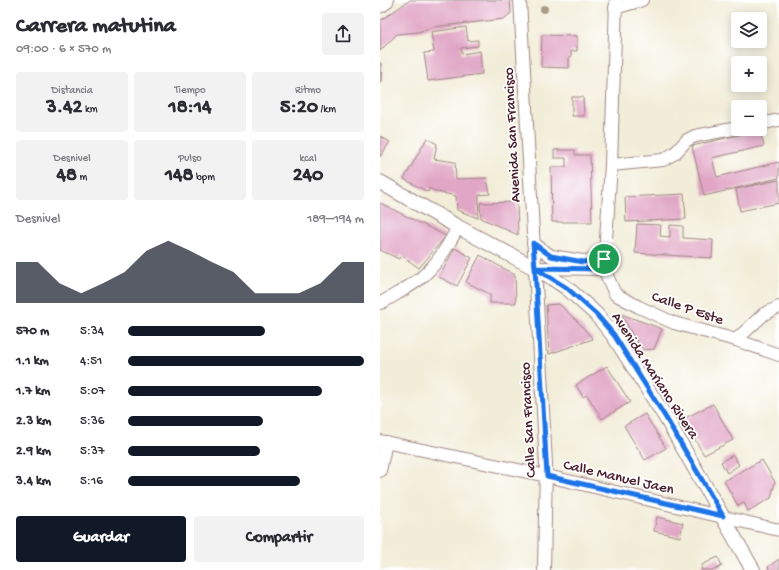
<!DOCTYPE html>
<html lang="es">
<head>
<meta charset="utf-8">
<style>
	:root { --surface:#fff; --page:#f2f2f3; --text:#2b2b33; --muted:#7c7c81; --accent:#111827 }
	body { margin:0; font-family:"Gochi Hand",sans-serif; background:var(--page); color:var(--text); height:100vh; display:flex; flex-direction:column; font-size:15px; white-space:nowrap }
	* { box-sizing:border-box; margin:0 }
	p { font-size:13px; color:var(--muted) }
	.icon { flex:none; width:22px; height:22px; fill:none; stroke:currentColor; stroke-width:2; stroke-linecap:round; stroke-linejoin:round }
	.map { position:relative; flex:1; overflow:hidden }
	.sheet { display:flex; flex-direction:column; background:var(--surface); width:380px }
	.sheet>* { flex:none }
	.tools { position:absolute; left:351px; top:12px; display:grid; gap:8px }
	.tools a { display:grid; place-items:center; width:36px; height:36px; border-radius:4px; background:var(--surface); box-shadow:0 2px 10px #0003; font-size:20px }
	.pin { position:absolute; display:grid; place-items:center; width:34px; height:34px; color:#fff; margin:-17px; border:2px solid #fff; border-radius:50%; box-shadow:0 1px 4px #0007 }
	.round { display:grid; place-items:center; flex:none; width:42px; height:42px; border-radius:4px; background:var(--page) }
	.summary { display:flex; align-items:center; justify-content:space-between; height:68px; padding:0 16px }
	h1 { font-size:22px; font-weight:700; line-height:30px }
	.figures { display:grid; grid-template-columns:repeat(3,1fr); gap:6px; height:68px; padding:4px 16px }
	.figures div { display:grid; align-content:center; border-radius:4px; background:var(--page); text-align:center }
	.figures b { font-size:20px; font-weight:700 }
	.figures small { font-size:11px; font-weight:400 }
	.figures p { font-size:11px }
	.chart { height:112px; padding:8px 16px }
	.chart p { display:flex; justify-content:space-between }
	.chart svg { width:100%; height:72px; margin-top:4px; fill:var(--accent); opacity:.7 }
	.action { display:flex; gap:8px; margin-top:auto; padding:8px 16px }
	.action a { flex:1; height:46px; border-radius:4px; background:var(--accent); color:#fff; font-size:16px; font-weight:700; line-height:46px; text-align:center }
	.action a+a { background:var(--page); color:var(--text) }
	ul { padding:0 16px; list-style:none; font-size:13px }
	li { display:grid; grid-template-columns:64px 48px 1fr; align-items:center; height:30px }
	li i { height:10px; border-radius:5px; background:var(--accent) }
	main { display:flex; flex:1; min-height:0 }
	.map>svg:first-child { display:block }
</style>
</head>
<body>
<main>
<section class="sheet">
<div class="summary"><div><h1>Carrera matutina</h1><p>09:00 · 6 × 570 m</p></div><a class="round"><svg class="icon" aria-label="share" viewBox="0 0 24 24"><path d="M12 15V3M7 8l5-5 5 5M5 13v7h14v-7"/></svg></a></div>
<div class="figures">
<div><p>Distancia</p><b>3.42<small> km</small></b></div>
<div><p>Tiempo</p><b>18:14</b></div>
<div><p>Ritmo</p><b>5:20<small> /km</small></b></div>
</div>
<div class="figures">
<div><p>Desnivel</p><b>48<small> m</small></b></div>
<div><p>Pulso</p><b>148<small> bpm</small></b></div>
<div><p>kcal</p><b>240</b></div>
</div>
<div class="chart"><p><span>Desnivel</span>189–194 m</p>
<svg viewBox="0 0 160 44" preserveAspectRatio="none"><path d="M0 44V19L10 19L20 32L30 38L40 32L50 25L60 12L70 6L80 12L90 19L100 25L110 38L120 38L130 38L140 32L150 19L160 19V44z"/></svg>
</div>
<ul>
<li><b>570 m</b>5:34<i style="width:58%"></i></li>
<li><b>1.1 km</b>4:51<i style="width:100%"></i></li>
<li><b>1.7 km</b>5:07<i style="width:82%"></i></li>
<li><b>2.3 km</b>5:36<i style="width:57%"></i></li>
<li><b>2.9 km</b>5:37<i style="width:56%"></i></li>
<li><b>3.4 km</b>5:16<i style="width:73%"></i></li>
</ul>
<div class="action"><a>Guardar</a><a>Compartir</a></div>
</section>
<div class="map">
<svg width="399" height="570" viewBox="0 0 399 570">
	<rect width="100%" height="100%" fill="#fff"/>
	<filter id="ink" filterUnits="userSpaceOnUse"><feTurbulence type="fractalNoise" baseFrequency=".025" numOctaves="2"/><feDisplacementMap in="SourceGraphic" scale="8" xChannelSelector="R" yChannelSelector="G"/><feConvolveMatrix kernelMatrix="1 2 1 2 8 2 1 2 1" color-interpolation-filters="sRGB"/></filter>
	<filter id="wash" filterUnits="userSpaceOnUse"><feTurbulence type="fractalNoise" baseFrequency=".012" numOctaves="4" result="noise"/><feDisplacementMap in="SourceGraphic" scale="16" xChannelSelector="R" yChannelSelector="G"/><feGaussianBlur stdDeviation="0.9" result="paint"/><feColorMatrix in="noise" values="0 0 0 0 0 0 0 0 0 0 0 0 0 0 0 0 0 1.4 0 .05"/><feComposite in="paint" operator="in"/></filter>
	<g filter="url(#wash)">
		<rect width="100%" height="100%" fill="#f2edd8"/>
		<g id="blocks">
			<!-- building -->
			<g fill="#e1a6c6">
				<polygon points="30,0 130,0 131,13 124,19 53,27 38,32 17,34 0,51 0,21"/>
				<polygon points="86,27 88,41 98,40 98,46 81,48 82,54 100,51 102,74 48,81 44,53 54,52 51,32"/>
				<polygon points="162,35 197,36 197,51 191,51 191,57 189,57 189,68 161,67"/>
				<polygon points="0,63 1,63 2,81 0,82"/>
				<polygon points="192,97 203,97 204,116 192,116"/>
				<polygon points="380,130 384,146 332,158 337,177 399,162 399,178 324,196 312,146"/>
				<polygon points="0,136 10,142 0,157"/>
				<polygon points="47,138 57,144 54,159 75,162 76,179 107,178 110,194 99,195 98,218 77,210 76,196 57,192 49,188 48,192 24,179"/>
				<polygon points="174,150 195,150 195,155 210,155 212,222 172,222 171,167 186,167 186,158 174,158"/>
				<polygon points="399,180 399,203 360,211 356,189"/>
				<polygon points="304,194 306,219 246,222 245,197"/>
				<polygon points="137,202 138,235 101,218 100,203"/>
				<polygon points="0,203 66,236 39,268 21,255 19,259 0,250"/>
				<polygon points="257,224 281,225 280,236 290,237 290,225 303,226 303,238 333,240 332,258 255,253"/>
				<polygon points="75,248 92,258 77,286 59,277"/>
				<polygon points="100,255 135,275 136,303 110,303 110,294 86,282"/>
				<polygon points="179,304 198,322 213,339 169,354 166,305"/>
				<polygon points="241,314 282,329 274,349 263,350 253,336"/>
				<polygon points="227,366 250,402 222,419 207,395 203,397 196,385"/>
				<polygon points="333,404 353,440 324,455 303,419"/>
				<polygon points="265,414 286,448 265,460 244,426"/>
				<polygon points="353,455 359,465 347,473 341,462"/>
				<polygon points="382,460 395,482 391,498 368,511 364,503 358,506 344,481"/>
				<polygon points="277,517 303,523 300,537 274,531"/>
				<polygon points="338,557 342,566 335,570 321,570 322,565"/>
				<polygon points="399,559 399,570 389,570 388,567"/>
			</g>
		</g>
	</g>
	<g filter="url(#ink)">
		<use href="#blocks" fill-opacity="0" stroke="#9e8682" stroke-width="1"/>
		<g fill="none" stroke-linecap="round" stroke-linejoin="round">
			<!-- minor casing -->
			<g stroke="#9e8682" stroke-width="14">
				<g id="minor">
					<polyline points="140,0 166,464 164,570"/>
					<polyline points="236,0 231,165 224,269 235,294 259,307 294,323 356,340 399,355"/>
					<polyline points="235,8 262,0"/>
					<polyline points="380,124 399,120"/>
					<polyline points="231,165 283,160 295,153 307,140 315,136 358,128"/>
					<polyline points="153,243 171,256 203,261 225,259"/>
					<polyline points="155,268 224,269"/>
					<path d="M0,303L3,302C16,294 30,287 42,277C58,263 68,246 78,227"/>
					<polyline points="356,340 384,314 399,307"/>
					<polyline points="0,441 167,476 399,530"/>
					<polyline points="0,471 6,442"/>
				</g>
			</g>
			<!-- tertiary casing -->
			<g stroke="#9e8682" stroke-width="16">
				<polyline id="tertiary" points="0,182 78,227 166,274 187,288 216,314 233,335 286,418 373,570"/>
			</g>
			<!-- trunk casing -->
			<g stroke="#9e8682" stroke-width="21">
				<polyline id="trunk" points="0,3 4,0"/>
			</g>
			<!-- minor -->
			<use href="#minor" stroke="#fff" stroke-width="12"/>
			<!-- tertiary -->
			<use href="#tertiary" stroke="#fff" stroke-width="14"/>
			<!-- trunk -->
			<use href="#trunk" stroke="#fff" stroke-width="19"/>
		</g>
		<!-- trees -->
		<circle fill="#a89c86" cx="164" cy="9" r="4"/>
	</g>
	<g fill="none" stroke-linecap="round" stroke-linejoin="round" filter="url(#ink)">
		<!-- route casing -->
		<g stroke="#fff" stroke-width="8">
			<polyline id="route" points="224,259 224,269 155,268 167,476 343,516 286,418 234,335 216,314 187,288 155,268 153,243 171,256 203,262 224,259"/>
		</g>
		<!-- route -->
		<use href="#route" stroke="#1a73e8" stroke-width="5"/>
	</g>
	<g text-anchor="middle" stroke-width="3.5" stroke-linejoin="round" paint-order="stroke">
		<!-- street labels -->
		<g font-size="15" fill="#4a1f2b" stroke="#fff">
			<text transform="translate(131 135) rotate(-93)" y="5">Avenida San Francisco</text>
			<text transform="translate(308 307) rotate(19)" y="5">Calle P Este</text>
			<text transform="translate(276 375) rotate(57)" y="5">Avenida Mariano Rivera</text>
			<text transform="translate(147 420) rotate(-93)" y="5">Calle San Francisco</text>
			<text transform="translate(239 476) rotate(13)" y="5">Calle Manuel Jaen</text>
		</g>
	</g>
</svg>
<div class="tools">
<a><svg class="icon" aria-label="layers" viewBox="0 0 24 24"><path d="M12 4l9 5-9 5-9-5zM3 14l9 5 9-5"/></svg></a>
<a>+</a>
<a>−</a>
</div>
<div class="pin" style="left:224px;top:259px;background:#1e9e55"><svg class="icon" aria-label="arrive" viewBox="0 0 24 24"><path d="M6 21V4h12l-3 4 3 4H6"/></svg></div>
</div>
</main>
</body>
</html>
